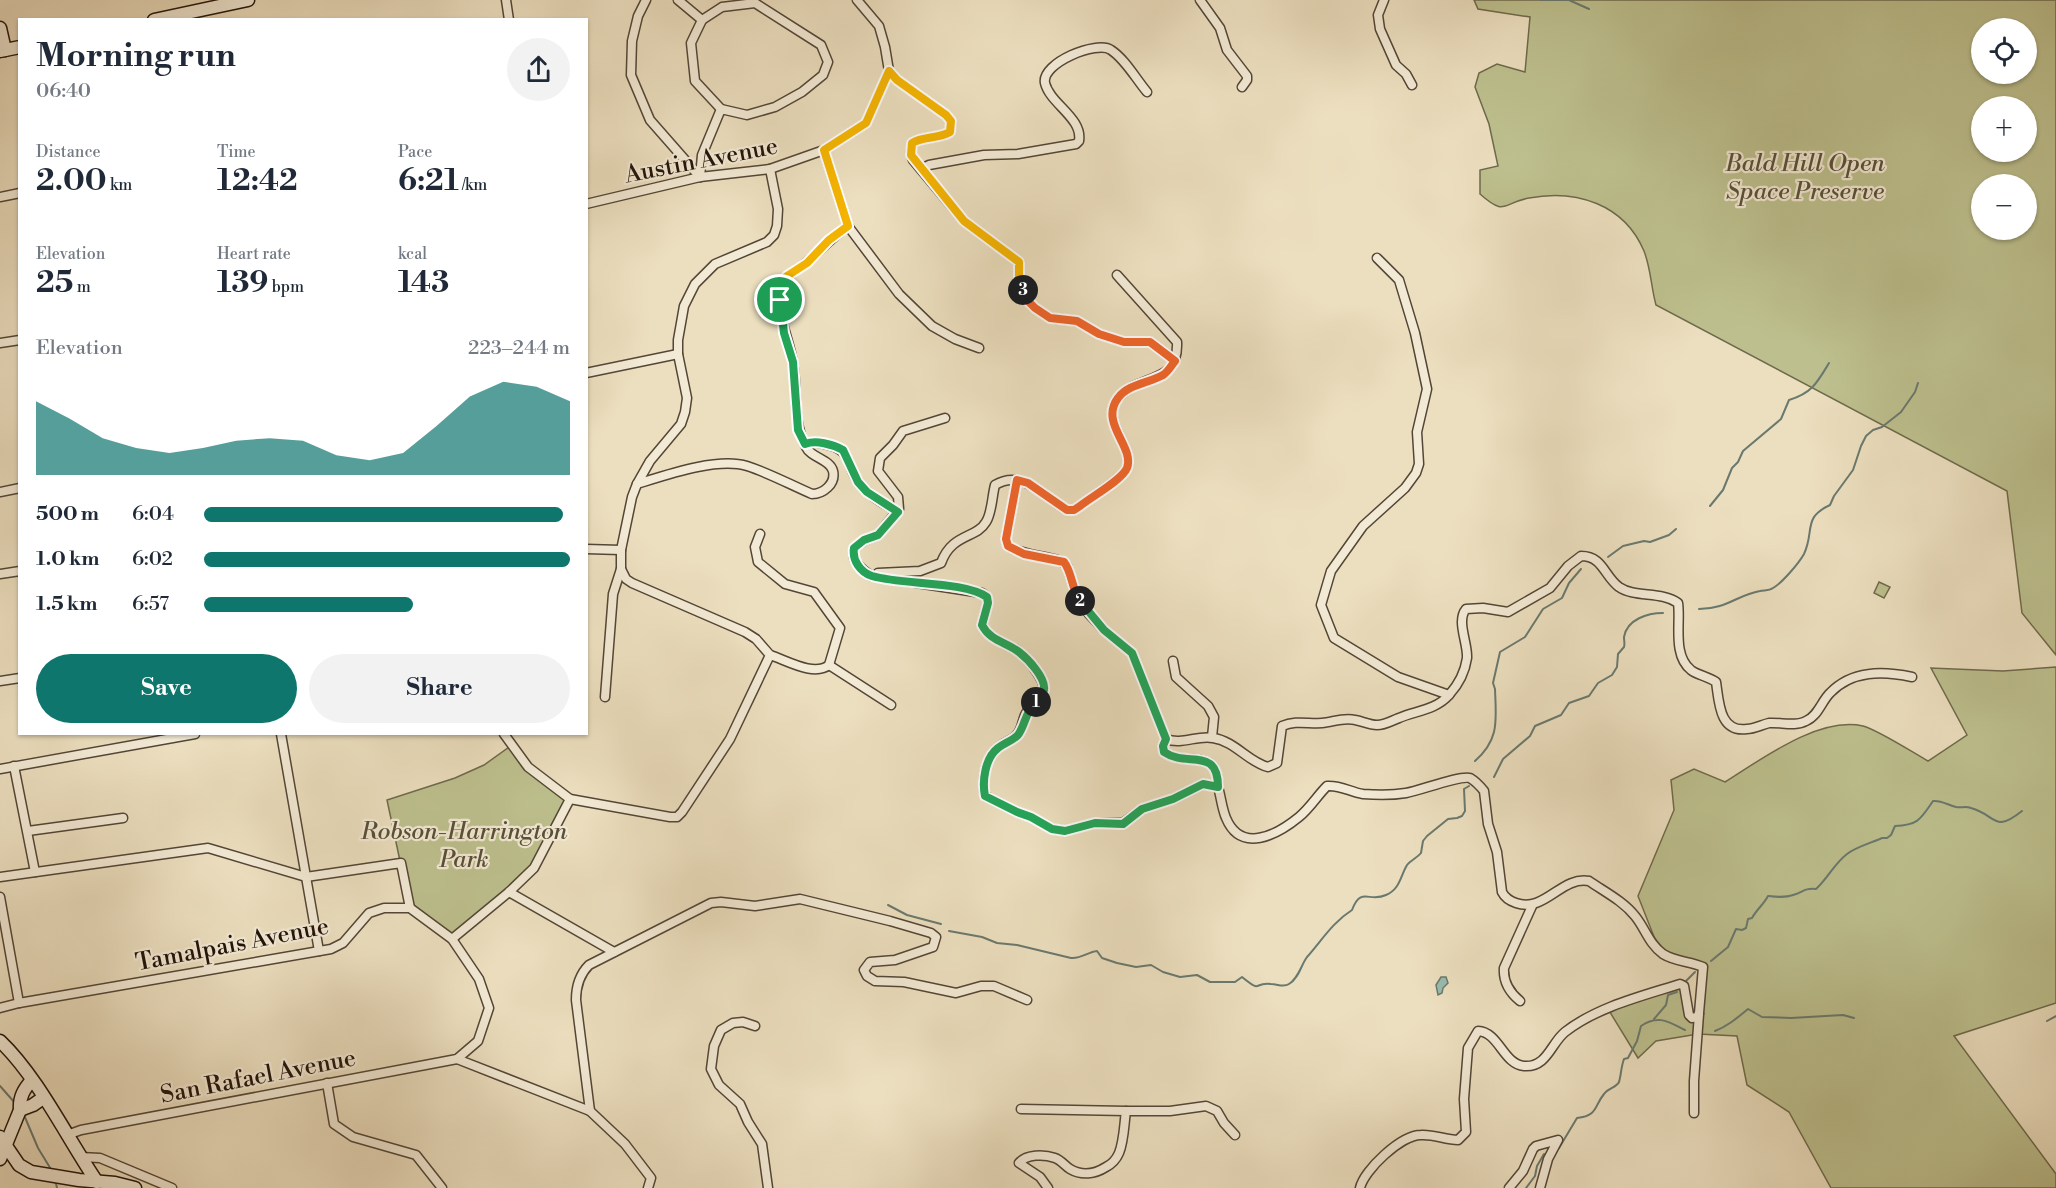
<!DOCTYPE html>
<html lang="en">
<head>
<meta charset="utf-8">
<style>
	:root { --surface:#fff; --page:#f2f2f3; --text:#1f2937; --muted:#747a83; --accent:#0f766e }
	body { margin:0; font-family:"Libre Bodoni",serif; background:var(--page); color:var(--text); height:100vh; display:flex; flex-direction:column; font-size:22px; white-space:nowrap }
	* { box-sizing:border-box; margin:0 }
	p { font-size:20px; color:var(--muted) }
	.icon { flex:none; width:33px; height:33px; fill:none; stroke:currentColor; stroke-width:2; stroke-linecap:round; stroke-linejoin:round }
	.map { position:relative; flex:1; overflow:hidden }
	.side { position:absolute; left:18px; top:18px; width:570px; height:717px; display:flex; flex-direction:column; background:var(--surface); border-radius:0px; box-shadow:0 2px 4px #0004 }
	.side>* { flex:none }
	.tools { position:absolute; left:1971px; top:18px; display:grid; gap:12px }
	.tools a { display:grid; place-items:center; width:66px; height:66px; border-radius:50%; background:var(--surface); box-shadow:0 2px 4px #0004; font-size:30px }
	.pin { position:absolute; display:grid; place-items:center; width:51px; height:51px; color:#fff; margin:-26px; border:3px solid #fff; border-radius:50%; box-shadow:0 2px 6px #0007 }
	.km { position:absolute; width:30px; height:30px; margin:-15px; border-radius:50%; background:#222; color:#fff; font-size:16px; line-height:30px; text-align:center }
	.round { display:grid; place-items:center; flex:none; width:63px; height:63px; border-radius:32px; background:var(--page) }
	.summary { display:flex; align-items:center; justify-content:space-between; height:102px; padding:0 18px }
	h1 { font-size:33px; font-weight:700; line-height:45px }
	.stats { display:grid; grid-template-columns:repeat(3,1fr); gap:9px; height:102px; padding:6px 18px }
	.stats div { display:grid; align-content:center }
	.stats b { font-size:30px; font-weight:700 }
	.stats small { font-size:16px; font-weight:400 }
	.stats p { font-size:16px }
	.chart { height:168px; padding:12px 18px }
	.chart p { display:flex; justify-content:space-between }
	.chart svg { width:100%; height:108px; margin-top:6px; fill:var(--accent); opacity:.7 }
	.action { display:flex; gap:12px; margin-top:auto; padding:12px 18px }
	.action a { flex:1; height:69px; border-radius:36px; background:var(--accent); color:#fff; font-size:24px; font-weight:700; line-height:69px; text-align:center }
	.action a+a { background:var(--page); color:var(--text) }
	ul { padding:0 18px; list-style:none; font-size:20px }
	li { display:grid; grid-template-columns:96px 72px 1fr; align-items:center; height:45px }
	li i { height:15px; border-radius:8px; background:var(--accent) }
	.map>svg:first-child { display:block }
</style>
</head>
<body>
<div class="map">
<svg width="2056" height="1188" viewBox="0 0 2056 1188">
	<rect width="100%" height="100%" fill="#ecdfbf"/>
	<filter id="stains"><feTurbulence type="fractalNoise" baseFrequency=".00333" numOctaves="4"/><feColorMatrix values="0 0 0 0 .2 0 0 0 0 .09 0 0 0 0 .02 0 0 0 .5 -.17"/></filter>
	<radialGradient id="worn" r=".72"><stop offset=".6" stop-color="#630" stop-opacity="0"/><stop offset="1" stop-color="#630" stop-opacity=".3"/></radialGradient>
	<!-- green -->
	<g fill="#bdc08e" stroke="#6e6a4c" stroke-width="1.5" fill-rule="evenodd">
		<path d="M1474,0H2056V655L2022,613L2007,491L1656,305C1651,287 1651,269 1644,251C1624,204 1576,189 1529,198C1502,203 1506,217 1480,194V170L1498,166L1489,124L1475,87L1479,73L1497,64L1525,72L1530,17L1478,9ZM1982,28H2026V74H1982ZM1982,106H2026V152H1982ZM2026,184V230H1982V184Z"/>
		<polygon points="1879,582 1890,587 1884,598 1874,593"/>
		<path d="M2056,667V1003L1954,1036L2056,1174V1188H1831L1789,1112L1747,1085L1737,1036L1698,1034L1656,1041L1638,1058L1608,1009L1680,984L1689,1015L1695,1018L1704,969L1660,952L1638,896L1674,810L1671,780L1694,769L1725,782C1762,759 1819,716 1863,726C1878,730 1912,752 1928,761L1967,735L1931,668L2003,671Z"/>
		<polygon points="512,745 528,767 570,799 534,868 452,939 410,908 387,800 455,778 484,765"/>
	</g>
	<!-- water -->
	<polygon fill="#99bdb2" stroke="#69796f" stroke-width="1.5" points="1441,977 1446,977 1448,983 1443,988 1442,993 1438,995 1436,985"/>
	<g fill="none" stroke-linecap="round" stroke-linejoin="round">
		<!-- stream -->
		<g stroke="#69796f" stroke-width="2">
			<polyline points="1541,0 1569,0 1589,9"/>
			<path d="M1710,506L1723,490L1732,468L1738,462L1743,451L1781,419L1789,400C1812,393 1817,383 1829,363"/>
			<polyline points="1608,557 1623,546 1644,541 1650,542 1669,535 1676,529"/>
			<path d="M1699,609C1727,609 1737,595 1760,591C1765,590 1769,591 1773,588C1782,583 1799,563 1804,554C1815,531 1802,518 1830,505L1834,496L1853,470L1861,446L1866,436L1873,430L1882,427L1901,412L1915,392L1918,383"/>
			<path d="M1475,761C1500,739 1496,720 1495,689L1493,683L1500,652L1525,637L1543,609L1562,598L1569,583L1581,569"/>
			<path d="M1494,777L1503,759L1530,736L1535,726L1561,715L1569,703L1589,696L1598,683L1612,675L1617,667L1618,654L1624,647C1625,644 1624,641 1624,637C1627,619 1648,613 1663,613"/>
			<polyline points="888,905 907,915 941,924"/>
			<path d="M949,931L982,937L997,943L1017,945L1071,958C1081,959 1088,952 1097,951L1102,958L1117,963L1136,967L1151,965L1163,972L1180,977L1197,975L1210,982H1235L1242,977C1263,994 1252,982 1271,984C1278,984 1283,988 1289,984C1299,978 1301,965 1307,957C1322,940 1333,922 1352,910C1361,886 1369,903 1386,895C1400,889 1400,877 1407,865C1411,860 1417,858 1421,853L1423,841L1427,836L1448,819L1457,818L1462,816L1465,811L1464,789L1469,786"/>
			<path d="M1711,961L1728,947L1736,929L1742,930L1746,928L1748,919L1752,918C1757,909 1764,904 1768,896C1777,897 1785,898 1793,895C1804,892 1803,888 1816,889C1828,878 1834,864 1847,854C1856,847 1871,843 1882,838H1887L1891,835L1895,826C1918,825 1920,820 1933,801C1941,800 1948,805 1956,807C1961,808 1966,806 1971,808C1997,815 1993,834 2022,811"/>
			<polyline points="1685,982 1695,972"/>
			<polyline points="1654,1019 1666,1005 1668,995 1677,992"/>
			<polyline points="2047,1021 2056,1016"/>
			<path d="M1715,1031C1728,1026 1737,1018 1748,1009L1762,1017L1791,1018L1843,1015L1854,1018"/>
			<polyline points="0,1086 15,1103"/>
			<polyline points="24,1115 38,1148 52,1171"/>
			<path d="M1559,1148L1577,1118C1598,1116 1594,1106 1604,1094C1608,1088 1616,1088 1619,1082C1621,1076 1621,1067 1624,1059L1628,1058L1637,1041L1641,1026C1658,1014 1669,1022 1685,1030"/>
			<polyline points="55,1179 57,1188"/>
			<polyline points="1526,1188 1535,1176 1537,1166 1544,1154"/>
		</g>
		<!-- street casing -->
		<g stroke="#534637" stroke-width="11">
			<g id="street">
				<polyline points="506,0 509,20"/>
				<polyline points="646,0 638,16 632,41 631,75 650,120 700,177"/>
				<polyline points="678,0 702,20 722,7 755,3 821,45 828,62 823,75 802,92 775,107 747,115 721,109 702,155 700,177"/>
				<path d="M857,0L879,26L885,47L889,71L897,80L946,115L951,121L950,132C938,139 923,136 912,143L911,155L913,160L964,221L1019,262V279L1025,298L1035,308L1050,318L1077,321L1099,334L1124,342H1150L1175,361"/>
				<polyline points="1200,0 1220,28 1227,50 1247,76 1247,80 1242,87"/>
				<polyline points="1384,0 1378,15 1380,29 1396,65 1406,74 1412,85"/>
				<polyline points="702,20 691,43 695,81 721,109"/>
				<polyline points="824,150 848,226 899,294 932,326 955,339 979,348"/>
				<path d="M921,169L929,165L984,155L1018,154L1076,144L1079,141C1083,118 1050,104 1045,83C1041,63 1097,40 1111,50C1125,59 1136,79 1147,92"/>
				<polyline points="0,197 20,193"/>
				<polyline points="586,204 700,177 770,169 824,150 866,123 889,71"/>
				<polyline points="1377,258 1399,280 1415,333 1427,389 1417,432 1419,464 1416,473 1405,488 1363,526 1331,571 1321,605 1334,638 1398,677 1449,695"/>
				<polyline points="0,343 20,340"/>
				<polyline points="586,373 678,354"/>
				<path d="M945,418L903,431L893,445L880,458L878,471L898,497L899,509L878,535L865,540L854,548C851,562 860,567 871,576L982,593L987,597L988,603L982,625C990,641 1005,642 1018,651C1027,658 1048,682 1043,693C1039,702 1029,706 1025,715C1022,722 1022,730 1016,736C1012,740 1006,742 1000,746C986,756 981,780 985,796L1017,812L1031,817L1052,829L1065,831L1095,823H1123L1142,809L1173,799L1203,784L1218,787C1221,797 1222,809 1226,818C1241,854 1277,835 1299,817C1310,808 1317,796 1327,786C1341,785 1350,792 1363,794C1376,795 1394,795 1406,793C1419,791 1460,775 1470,778C1475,781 1480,786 1484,791L1488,824L1497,852L1502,892C1505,898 1510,901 1516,903C1545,913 1561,876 1589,881C1605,892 1623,901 1635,916C1645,928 1649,944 1663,954C1676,962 1690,961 1703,967L1699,1013L1697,1017L1692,1018L1689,1015L1684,986L1680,984C1642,996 1597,1007 1565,1032C1551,1043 1547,1068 1524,1066C1503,1064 1499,1032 1478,1031L1468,1048L1464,1099L1466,1132L1458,1140C1445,1140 1434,1134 1421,1135C1401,1135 1364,1170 1360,1188"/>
				<path d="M805,444C811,442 817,442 824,444C853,449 845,464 859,483C869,496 885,504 898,512"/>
				<path d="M1017,480L1006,539L1008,546C1026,558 1056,554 1067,566L1077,597L1089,614L1104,630L1132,653L1166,739C1182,745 1197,735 1213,738C1235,741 1248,762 1268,767L1277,763L1282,726C1296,720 1308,724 1322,723C1333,722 1344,717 1355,720C1362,721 1369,725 1377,725C1385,725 1391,721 1399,718C1415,711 1436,710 1449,695C1458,685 1465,672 1467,658C1468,643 1456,621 1466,609L1483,608L1508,612L1550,588L1568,566L1581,556C1603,556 1604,576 1619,587C1635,598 1661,591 1678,603C1681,622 1672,655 1691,670C1695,674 1709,677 1716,682C1719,701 1719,733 1747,729C1754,729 1761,725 1769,723C1781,722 1795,727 1806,721C1818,716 1821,702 1830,693C1852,670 1883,671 1912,677"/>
				<path d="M637,484C666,475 717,457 747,466C769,473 791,485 812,494C823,494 836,484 833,471C830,459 811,458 806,447C792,421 798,391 793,363C790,341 774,308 781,287C784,275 798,270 807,262C822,249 831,238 848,226"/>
				<polyline points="0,492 20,488"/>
				<path d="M760,534L755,547L758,562L785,584L814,592L840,628L829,665C814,677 786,660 770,655"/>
				<polyline points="586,549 621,550"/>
				<path d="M878,573L920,571L941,563C952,533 976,539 986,522C992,513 992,496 995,485C1023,468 1045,498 1067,510H1074L1080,506C1091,497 1122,479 1127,468C1135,447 1099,422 1118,398C1138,373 1179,386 1177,342L1117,275"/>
				<polyline points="0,574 20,571"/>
				<polyline points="1173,661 1176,677 1208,706 1214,717 1212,737"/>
				<polyline points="829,665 891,705"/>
				<polyline points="0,681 20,678"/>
				<polyline points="605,697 613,594 621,569 621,550 632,497 637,484 650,461 681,424 685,412 687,398 678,354 678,340 684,306 695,284 715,264 767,242 774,235 777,226 778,209 770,169"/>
				<polyline points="281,734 319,951"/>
				<polyline points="504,734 528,767 570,799 670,817 677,817 682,812 730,739 770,655 756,639 745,632 632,583 626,579 621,569"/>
				<path d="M1166,739L1163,746L1164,752C1187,768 1218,745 1218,787"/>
				<polyline points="14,766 35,872"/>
				<polyline points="0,769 195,734"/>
				<polyline points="28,831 123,818"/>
				<polyline points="0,877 208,848 306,877 401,863 410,908"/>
				<polyline points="509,892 614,952"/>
				<polyline points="0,897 19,1003"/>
				<polyline points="452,939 509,892 534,868 570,799"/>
				<path d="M1520,1001C1509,992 1503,982 1504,968L1532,906"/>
				<polyline points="0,1008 19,1003 331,949 343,943 369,913 384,908 410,908 452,939 479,979 489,1008 478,1041 457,1059 81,1130 67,1135"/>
				<polyline points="755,1026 743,1022 733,1023 721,1030 714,1046 711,1069 719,1085 740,1104 748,1122 762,1144 768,1188"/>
				<polyline points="457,1059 590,1111"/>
				<polyline points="327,1083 334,1124 353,1137 416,1155 442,1188"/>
				<path d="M1021,1109L1126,1111C1124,1125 1124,1141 1119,1153C1116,1160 1112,1164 1106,1167C1095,1174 1082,1176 1070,1169C1065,1166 1061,1160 1055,1158C1044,1154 1026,1154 1019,1163L1040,1177L1048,1188"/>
				<polyline points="1126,1111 1170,1111 1206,1106 1217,1111 1224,1123 1235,1135"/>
				<polyline points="1694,1113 1694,1081 1699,1014"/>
				<polyline points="80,1157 100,1158 172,1188"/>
				<path d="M648,1188L651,1178L625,1144L590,1111L576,1000C576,986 579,975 589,965L711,903L721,902L755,906L800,899L890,921L931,933L936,937L933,947L895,960L870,962L864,970L867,976L875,981L904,982L956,993L981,986H994L1027,1000"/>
				<polyline points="1509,1188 1523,1171 1533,1149 1536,1146 1558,1140 1548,1159 1540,1188"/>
			</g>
		</g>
		<!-- secondary casing -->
		<g stroke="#20130a" stroke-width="15">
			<g id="secondary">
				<polyline points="154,20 248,0"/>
				<polyline points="0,28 5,50"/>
				<polyline points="0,51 20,47"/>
				<path d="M0,1041C38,1077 67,1138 97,1182"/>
				<polyline points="20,1110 33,1105 43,1098"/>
				<polyline points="0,1137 19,1165 31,1172 79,1180 115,1183 135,1188"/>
				<path d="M0,1159L20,1110C19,1097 24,1089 32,1080"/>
			</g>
		</g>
		<!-- street -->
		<use href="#street" stroke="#f3ead5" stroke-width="8"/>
		<!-- secondary -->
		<use href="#secondary" stroke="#f3ead5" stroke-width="12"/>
	</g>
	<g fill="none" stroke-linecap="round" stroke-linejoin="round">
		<!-- split-1 casing -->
		<g stroke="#fff" stroke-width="12">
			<path id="split-1" d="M780,300L784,333L793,362L798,430L805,444C816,440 832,444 843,450L858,482L867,492L898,512L878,535L864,540L854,548C852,560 860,572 872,576C902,585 964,581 987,597L988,603L982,625C990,641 1006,642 1019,652C1028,659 1046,678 1044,690C1043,695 1039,699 1036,702"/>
		</g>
		<!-- split-2 casing -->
		<g stroke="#fff" stroke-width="12">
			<path id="split-2" d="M1036,702C1024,714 1026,724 1018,735C1012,741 1004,743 998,748C985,758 982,781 985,796L1017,812L1031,817L1052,829L1065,831L1095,823L1123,824L1142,809L1173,799L1203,784L1218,787C1218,746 1187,768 1164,752L1163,746L1166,739L1132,653L1104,630L1080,601"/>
		</g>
		<!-- split-3 casing -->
		<g stroke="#fff" stroke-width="12">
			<path id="split-3" d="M1023,290L1025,298L1035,308L1050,318L1077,321L1099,334L1124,342H1150L1175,361C1171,366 1168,372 1163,375C1149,383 1128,384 1118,398C1099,423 1135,447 1127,468C1122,480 1091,497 1080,506L1074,510H1067L1028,483L1017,480L1006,539L1008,546L1024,554L1064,562C1072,572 1072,590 1080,601"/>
		</g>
		<!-- split-4 casing -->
		<g stroke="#fff" stroke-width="12">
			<path id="split-4" d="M780,300L781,284L787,276L807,263L829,240L848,226L824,150L866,123L889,71L897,80L946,115L951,121L950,132C938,139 923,136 912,143L911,155L964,221L1019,262V279L1023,290"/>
		</g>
		<!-- split-1 -->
		<use href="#split-1" stroke="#22a559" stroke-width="8"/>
		<!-- split-2 -->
		<use href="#split-2" stroke="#22a559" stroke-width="8"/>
		<!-- split-3 -->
		<use href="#split-3" stroke="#f0652b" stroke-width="8"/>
		<!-- split-4 -->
		<use href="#split-4" stroke="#f5b400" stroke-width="8"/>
	</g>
	<g text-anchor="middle" stroke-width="4.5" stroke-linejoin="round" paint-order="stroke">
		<!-- street labels -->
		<g font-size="24" fill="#20130a" stroke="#f3ead5">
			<text transform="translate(701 160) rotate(-11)" y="8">Austin Avenue</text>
			<text transform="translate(232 944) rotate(-11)" y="8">Tamalpais Avenue</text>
			<text transform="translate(258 1076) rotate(-11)" y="8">San Rafael Avenue</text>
		</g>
		<!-- park labels -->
		<g font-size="24" font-style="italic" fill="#575038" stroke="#f3ead5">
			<text x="1805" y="171">Bald Hill Open<tspan x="1805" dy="28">Space Preserve</tspan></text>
			<text x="464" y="839">Robson-Harrington<tspan x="464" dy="28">Park</tspan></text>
		</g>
	</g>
	<rect width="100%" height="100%" filter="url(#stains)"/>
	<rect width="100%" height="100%" fill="url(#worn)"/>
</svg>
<div class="tools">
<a><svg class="icon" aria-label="locate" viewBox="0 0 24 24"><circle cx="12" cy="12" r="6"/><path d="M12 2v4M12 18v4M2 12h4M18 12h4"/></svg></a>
<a>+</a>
<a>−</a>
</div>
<div class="pin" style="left:780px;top:300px;background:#1e9e55"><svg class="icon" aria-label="arrive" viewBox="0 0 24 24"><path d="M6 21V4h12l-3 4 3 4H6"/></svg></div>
<b class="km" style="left:1036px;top:702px">1</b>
<b class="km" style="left:1080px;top:601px">2</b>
<b class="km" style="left:1023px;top:290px">3</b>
<section class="side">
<div class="summary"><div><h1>Morning run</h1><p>06:40</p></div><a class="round"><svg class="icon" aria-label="share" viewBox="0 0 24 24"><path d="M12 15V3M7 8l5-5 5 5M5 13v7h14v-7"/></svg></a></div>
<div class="stats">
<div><p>Distance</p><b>2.00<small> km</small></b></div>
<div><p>Time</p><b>12:42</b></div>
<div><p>Pace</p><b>6:21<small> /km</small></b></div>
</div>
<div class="stats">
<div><p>Elevation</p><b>25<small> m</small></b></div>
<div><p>Heart rate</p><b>139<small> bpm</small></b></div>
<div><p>kcal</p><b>143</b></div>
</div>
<div class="chart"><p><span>Elevation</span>223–244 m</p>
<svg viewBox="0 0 160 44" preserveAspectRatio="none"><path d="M0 44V14L10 21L20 29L30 33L40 35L50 33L60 30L70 29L80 30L90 36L100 38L110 35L120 24L130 12L140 6L150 8L160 14V44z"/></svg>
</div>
<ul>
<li><b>500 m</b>6:04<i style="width:98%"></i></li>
<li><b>1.0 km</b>6:02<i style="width:100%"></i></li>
<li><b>1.5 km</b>6:57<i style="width:57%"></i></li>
</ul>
<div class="action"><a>Save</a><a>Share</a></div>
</section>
</div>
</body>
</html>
